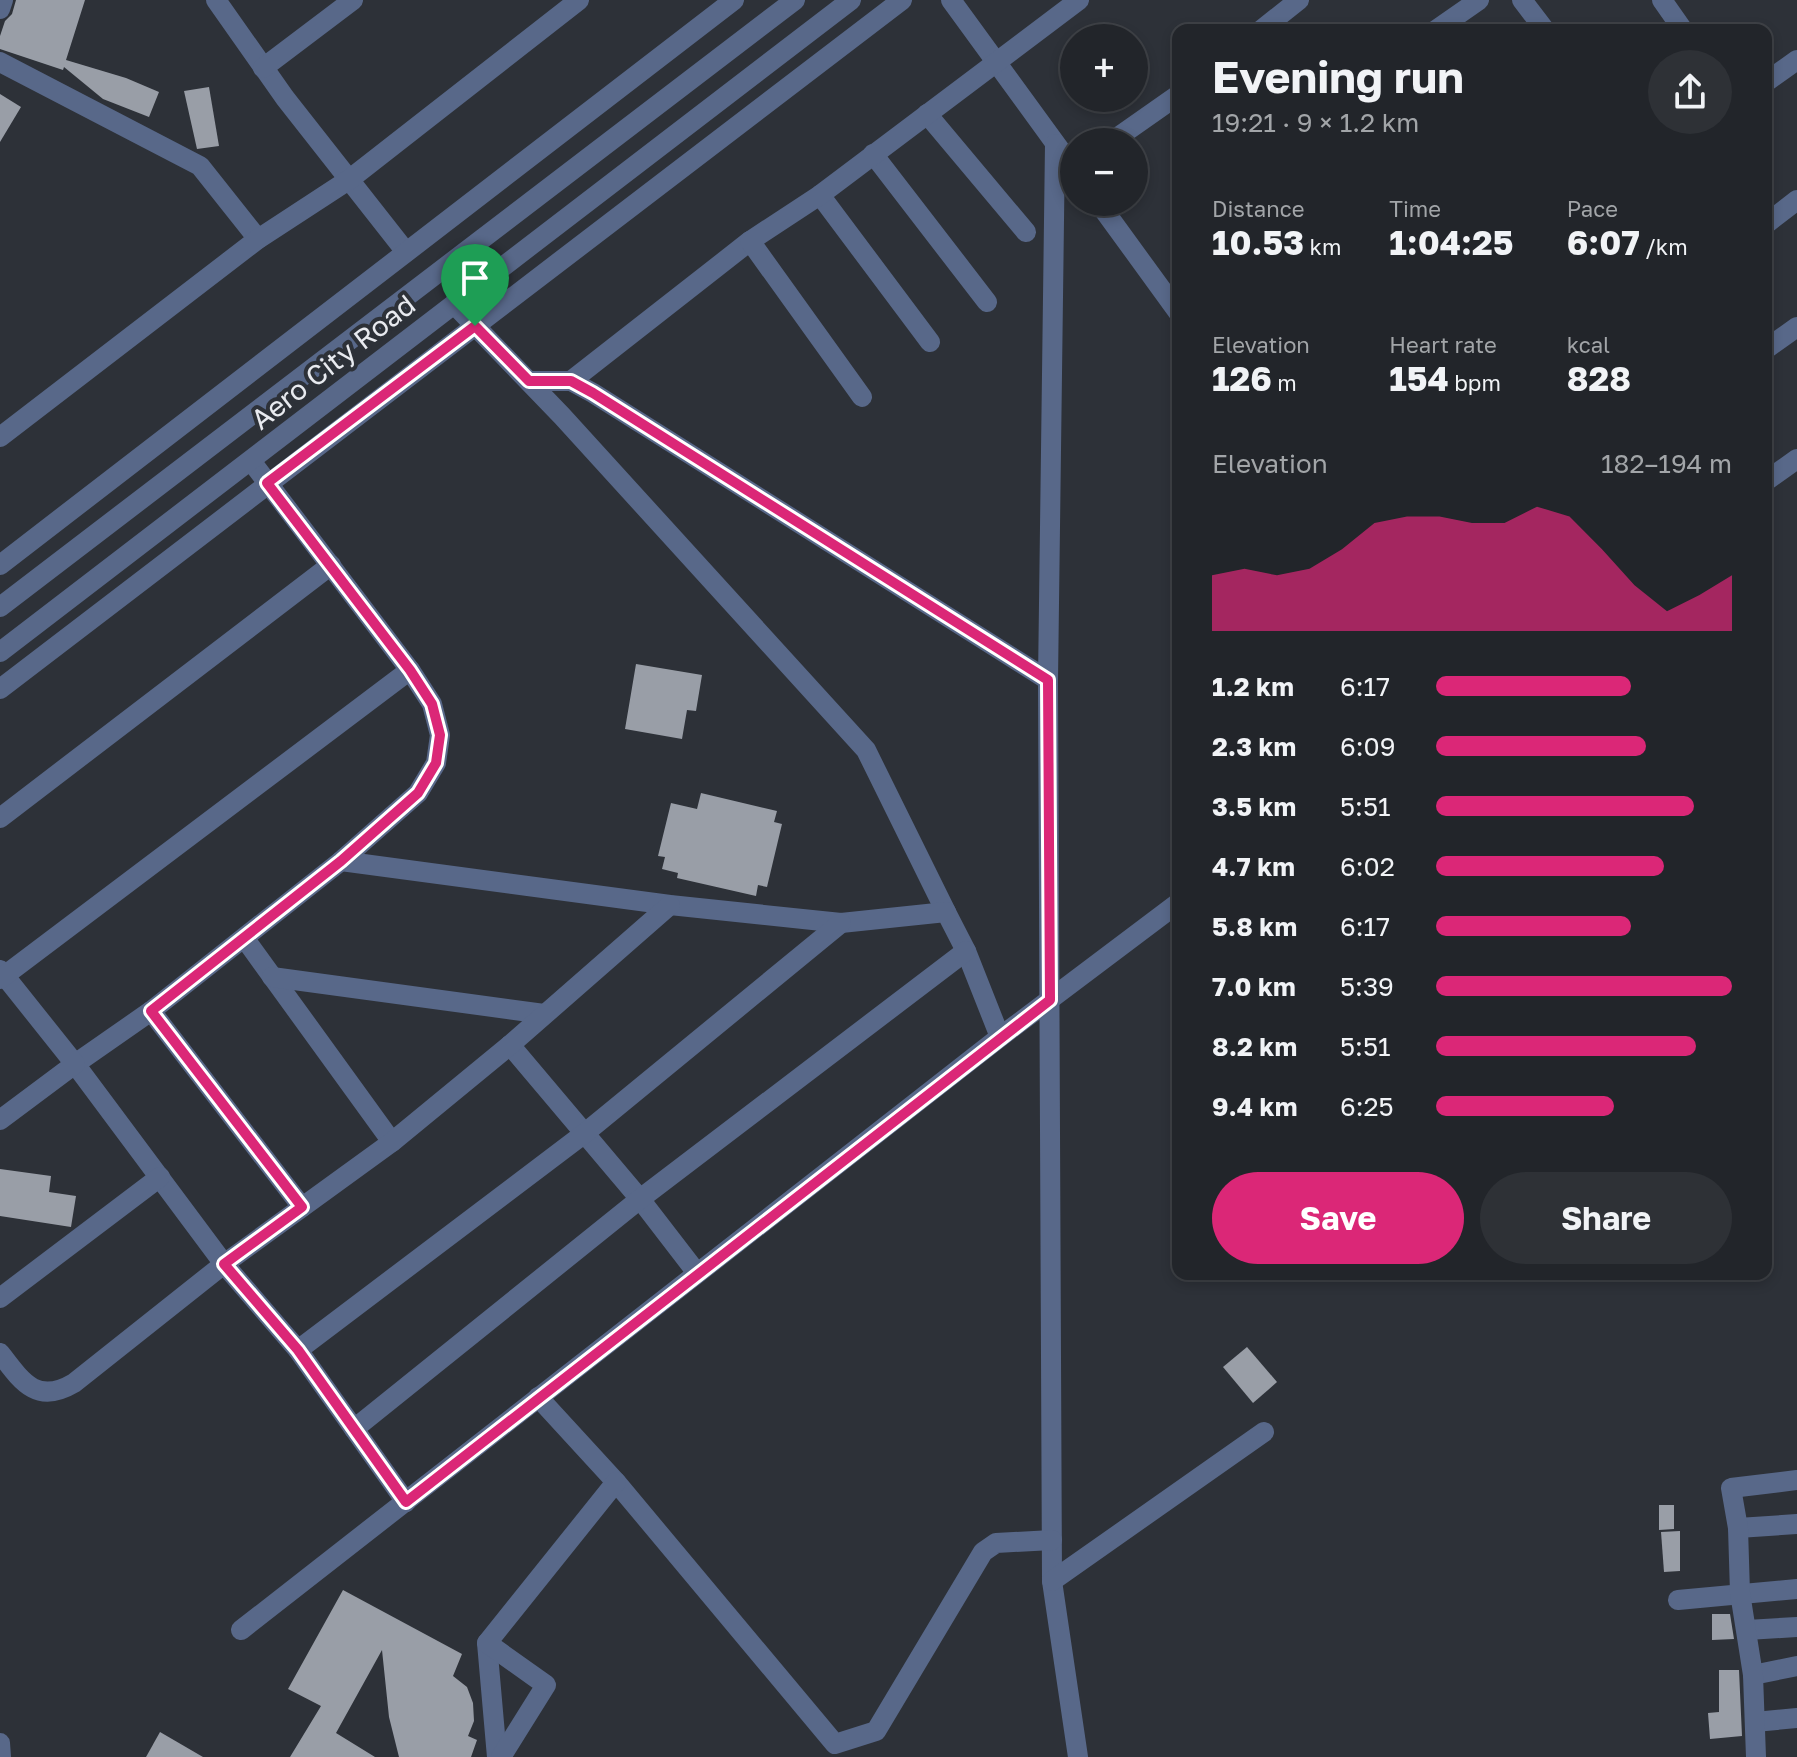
<!DOCTYPE html>
<html lang="en">
<head>
<meta charset="utf-8">
<style>
	:root { --surface:#22252a; --page:#2e3136; --text:#f1f3f6; --muted:#a2a5a8; --line:#3f4247; --accent:#db2777 }
	body { margin:0; font-family:"Golos Text",sans-serif; background:var(--page); color:var(--text); height:100vh; display:flex; flex-direction:column; font-size:30px; white-space:nowrap }
	* { box-sizing:border-box; margin:0 }
	p { font-size:26px; color:var(--muted) }
	.icon { flex:none; width:44px; height:44px; fill:none; stroke:currentColor; stroke-width:2; stroke-linecap:round; stroke-linejoin:round }
	.map { position:relative; flex:1; overflow:hidden }
	.side { position:absolute; left:1172px; top:24px; width:600px; height:1256px; display:flex; flex-direction:column; background:var(--surface); border-radius:16px; box-shadow:0 4px 12px #0003,0 0 0 2px var(--line) }
	.side>* { flex:none }
	.tools { position:absolute; left:1060px; top:24px; display:grid; gap:16px }
	.tools a { display:grid; place-items:center; width:88px; height:88px; border-radius:50%; background:var(--surface); box-shadow:0 4px 12px #0003,0 0 0 2px var(--line); font-size:40px }
	.pin { position:absolute; display:grid; place-items:center; width:68px; height:68px; color:#fff; margin:-82px -34px; border-radius:50% 50% 50% 0; rotate:-45deg; box-shadow:0 0 8px #0007 }
	.pin .icon { rotate:45deg }
	.round { display:grid; place-items:center; flex:none; width:84px; height:84px; border-radius:42px; background:var(--page) }
	.head { display:flex; align-items:center; justify-content:space-between; height:136px; padding:0 40px }
	h1 { font-size:44px; font-weight:700; line-height:60px }
	.stats { display:grid; grid-template-columns:repeat(3,1fr); gap:12px; height:136px; padding:8px 40px }
	.stats div { display:grid; align-content:center }
	.stats b { font-size:34px; font-weight:700 }
	.stats small { font-size:22px; font-weight:400 }
	.stats p { font-size:22px }
	.chart { height:224px; padding:16px 40px }
	.chart p { display:flex; justify-content:space-between }
	.chart svg { width:100%; height:144px; margin-top:8px; fill:var(--accent); opacity:.7 }
	.action { display:flex; gap:16px; margin-top:auto; padding:16px 40px }
	.action a { flex:1; height:92px; border-radius:48px; background:var(--accent); color:#fff; font-size:32px; font-weight:700; line-height:92px; text-align:center }
	.action a+a { background:var(--page); color:var(--text) }
	ul { padding:0 40px; list-style:none; font-size:26px }
	li { display:grid; grid-template-columns:128px 96px 1fr; align-items:center; height:60px }
	li i { height:20px; border-radius:10px; background:var(--accent) }
	.map>svg:first-child { display:block }
</style>
</head>
<body>
<div class="map">
<svg width="1797" height="1757" viewBox="0 0 1797 1757">
	<rect width="100%" height="100%" fill="#2d3138"/>
	<!-- building -->
	<g fill="#999ea7">
		<polygon points="16,0 85,0 66,60 126,78 159,92 149,117 103,99 64,67 63,70 0,49 0,36 5,21 12,14"/>
		<polygon points="209,87 219,146 197,149 184,91"/>
		<polygon points="0,94 21,107 0,142"/>
		<polygon points="636,664 702,675 696,711 687,710 682,739 625,729"/>
		<polygon points="701,793 777,811 774,822 782,824 767,887 758,885 756,896 677,878 678,873 662,869 665,857 658,856 671,803 697,809"/>
		<polygon points="0,1169 51,1176 49,1192 76,1196 71,1227 0,1216"/>
		<polygon points="1247,1347 1277,1382 1253,1403 1223,1367"/>
		<polygon points="1659,1505 1674,1505 1674,1529 1659,1530"/>
		<polygon points="1680,1531 1680,1571 1664,1572 1661,1532"/>
		<polygon points="343,1590 462,1654 453,1676 467,1687 473,1703 474,1721 468,1736 477,1740 471,1757 399,1757 389,1717 382,1650 336,1733 375,1757 290,1757 321,1706 288,1689"/>
		<polygon points="1712,1614 1730,1614 1734,1639 1712,1640"/>
		<polygon points="1719,1670 1739,1670 1742,1736 1710,1739 1708,1713 1719,1712"/>
		<polygon points="160,1732 203,1757 146,1757"/>
	</g>
	<g fill="none" stroke-linecap="round" stroke-linejoin="round">
		<!-- minor -->
		<g stroke="#586889" stroke-width="20">
			<polyline points="216,0 285,98 406,252"/>
			<polyline points="951,0 1074,169"/>
			<polyline points="1522,0 1545,30"/>
			<polyline points="1662,0 1683,30"/>
			<polyline points="0,9 3,0"/>
			<polyline points="1261,30 1299,0"/>
			<polyline points="1436,30 1479,0"/>
			<polyline points="0,62 200,166 258,239"/>
			<polyline points="263,68 353,0"/>
			<polyline points="1766,82 1797,60"/>
			<polyline points="927,114 1026,232"/>
			<polyline points="1111,142 1178,95"/>
			<polyline points="1055,144 1048,680 1052,1581 1078,1757"/>
			<polyline points="873,154 987,302"/>
			<polyline points="820,195 930,342"/>
			<polyline points="1098,202 1178,312"/>
			<polyline points="1766,224 1797,200"/>
			<polyline points="454,304 562,416 866,750 946,912"/>
			<polyline points="1766,349 1797,327"/>
			<polyline points="529,381 571,381 593,393 1048,680"/>
			<polyline points="571,381 750,241"/>
			<polyline points="862,397 750,241 820,195 1079,0"/>
			<polyline points="0,437 258,239 350,179 579,0"/>
			<polyline points="251,461 410,670 432,704 440,735 436,763 418,793 341,861 670,905 841,923 946,912 966,951 1000,1037"/>
			<polyline points="1766,481 1797,459"/>
			<polyline points="0,565 734,0"/>
			<polyline points="0,689 902,0"/>
			<polyline points="0,818 331,565"/>
			<polyline points="341,861 151,1011 75,1064 224,1264 298,1350 406,1502"/>
			<polyline points="245,939 392,1142"/>
			<polyline points="0,970 75,1064 0,1120"/>
			<polyline points="272,977 544,1014"/>
			<polyline points="0,979 410,670"/>
			<polyline points="151,1011 302,1207"/>
			<polyline points="510,1045 640,1199 697,1273"/>
			<polyline points="0,1298 160,1177"/>
			<polyline points="298,1350 585,1133 841,923"/>
			<path d="M0,1353C22,1382 37,1405 74,1383L224,1264L392,1142L510,1045L670,905"/>
			<polyline points="538,1397 616,1482 835,1744 876,1731 983,1552 996,1543 1052,1540"/>
			<polyline points="354,1429 640,1199 966,951"/>
			<polyline points="1738,1528 1797,1524"/>
			<polyline points="1052,1581 1264,1432"/>
			<polyline points="1678,1600 1797,1589"/>
			<polyline points="241,1630 1000,1037 1178,903"/>
			<polyline points="1747,1630 1797,1627"/>
			<polyline points="487,1643 497,1757"/>
			<polyline points="1753,1675 1797,1666"/>
			<polyline points="1755,1722 1797,1718"/>
			<polyline points="0,1743 1,1757"/>
			<polyline points="501,1757 546,1685 487,1643 616,1482"/>
			<polyline points="1756,1757 1753,1675 1740,1593 1738,1528 1731,1488 1797,1480"/>
		</g>
		<!-- tertiary -->
		<g stroke="#586889" stroke-width="20">
			<polyline points="0,607 795,0"/>
			<polyline points="0,652 851,0"/>
		</g>
	</g>
	<g fill="none" stroke-linecap="round" stroke-linejoin="round">
		<!-- route casing -->
		<g stroke="#fff" stroke-width="16">
			<polygon id="route" points="475,326 529,381 571,381 593,393 1048,680 1050,1000 406,1502 298,1350 224,1264 302,1207 151,1011 341,861 418,793 436,763 440,735 432,704 410,670 267,483"/>
		</g>
		<!-- route -->
		<use href="#route" stroke="#db2777" stroke-width="10"/>
	</g>
	<g text-anchor="middle" stroke-width="8" stroke-linejoin="round" paint-order="stroke">
		<!-- street labels -->
		<g font-size="28" fill="#e8eaef" stroke="#2d3138">
			<text transform="translate(333 362) rotate(-38)" y="10">Aero City Road</text>
		</g>
	</g>
</svg>
<div class="tools">
<a>+</a>
<a>−</a>
</div>
<div class="pin" style="left:475px;top:326px;background:#1e9e55"><svg class="icon" aria-label="arrive" viewBox="0 0 24 24"><path d="M6 21V4h12l-3 4 3 4H6"/></svg></div>
<section class="side">
<div class="head"><div><h1>Evening run</h1><p>19:21 · 9 × 1.2 km</p></div><a class="round"><svg class="icon" aria-label="share" viewBox="0 0 24 24"><path d="M12 15V3M7 8l5-5 5 5M5 13v7h14v-7"/></svg></a></div>
<div class="stats">
<div><p>Distance</p><b>10.53<small> km</small></b></div>
<div><p>Time</p><b>1:04:25</b></div>
<div><p>Pace</p><b>6:07<small> /km</small></b></div>
</div>
<div class="stats">
<div><p>Elevation</p><b>126<small> m</small></b></div>
<div><p>Heart rate</p><b>154<small> bpm</small></b></div>
<div><p>kcal</p><b>828</b></div>
</div>
<div class="chart"><p><span>Elevation</span>182–194 m</p>
<svg viewBox="0 0 160 44" preserveAspectRatio="none"><path d="M0 44V27L10 25L20 27L30 25L40 19L50 11L60 9L70 9L80 11L90 11L100 6L110 9L120 19L130 30L140 38L150 33L160 27V44z"/></svg>
</div>
<ul>
<li><b>1.2 km</b>6:17<i style="width:66%"></i></li>
<li><b>2.3 km</b>6:09<i style="width:71%"></i></li>
<li><b>3.5 km</b>5:51<i style="width:87%"></i></li>
<li><b>4.7 km</b>6:02<i style="width:77%"></i></li>
<li><b>5.8 km</b>6:17<i style="width:66%"></i></li>
<li><b>7.0 km</b>5:39<i style="width:100%"></i></li>
<li><b>8.2 km</b>5:51<i style="width:88%"></i></li>
<li><b>9.4 km</b>6:25<i style="width:60%"></i></li>
</ul>
<div class="action"><a>Save</a><a>Share</a></div>
</section>
</div>
</body>
</html>
